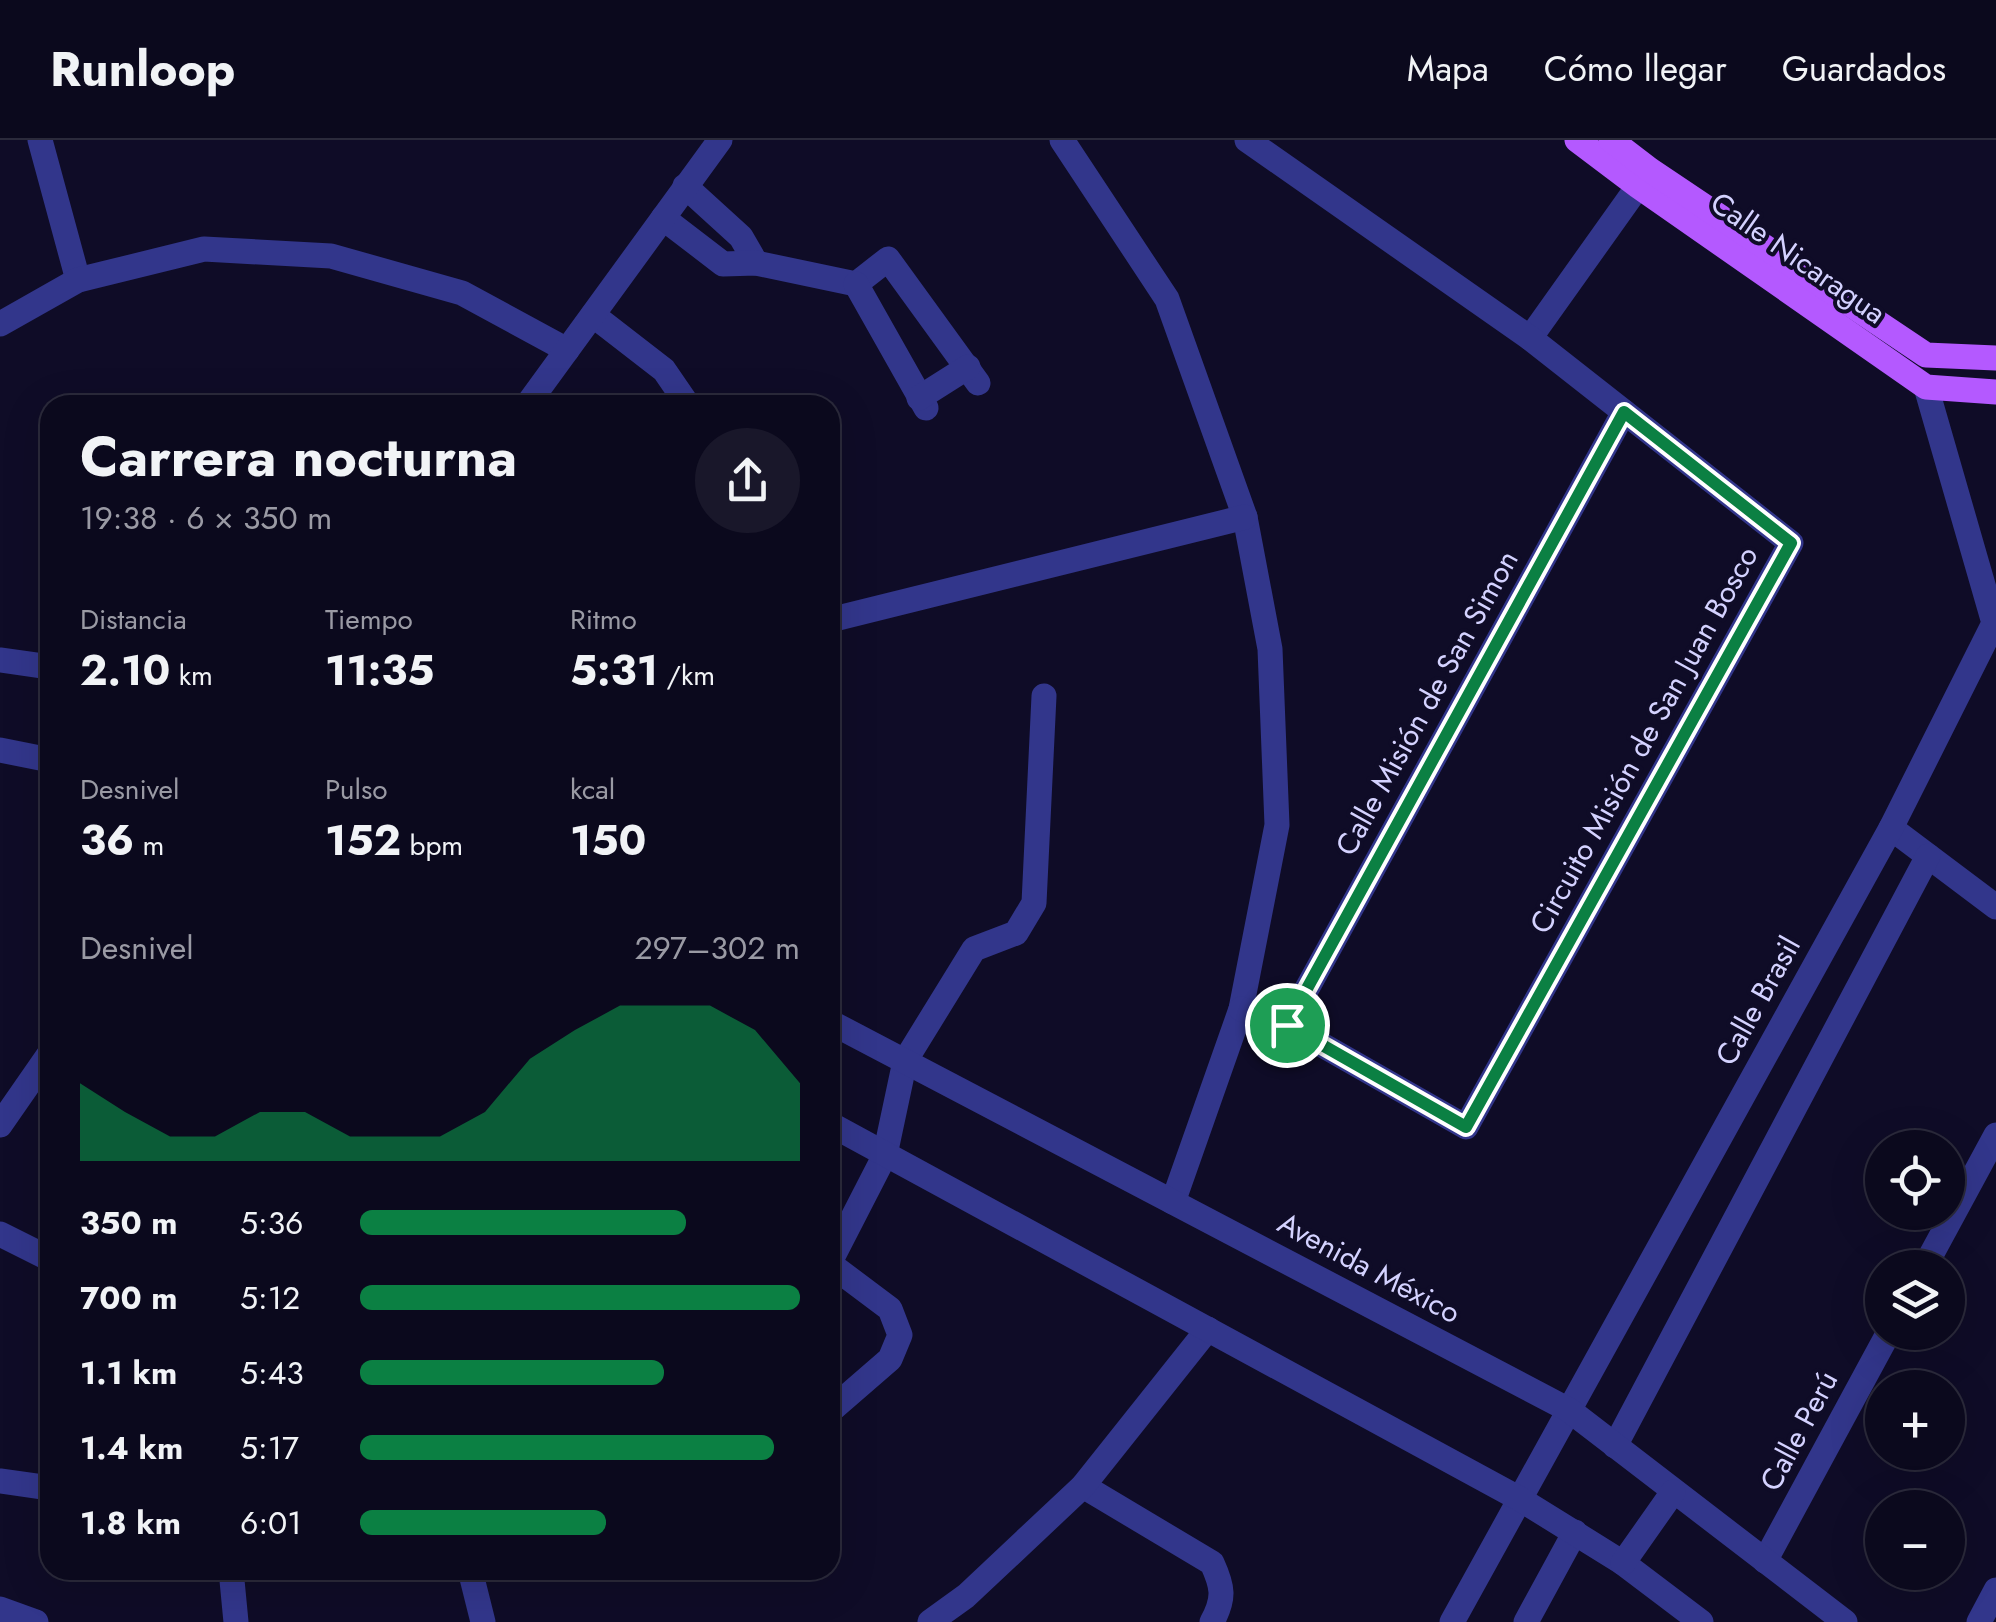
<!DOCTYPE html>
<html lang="es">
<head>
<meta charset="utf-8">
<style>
	:root { --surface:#0b091d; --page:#19172a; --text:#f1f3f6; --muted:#9a9aa4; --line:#2b2a3b; --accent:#0b8043 }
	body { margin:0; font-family:Jost,sans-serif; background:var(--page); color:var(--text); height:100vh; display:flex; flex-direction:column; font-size:38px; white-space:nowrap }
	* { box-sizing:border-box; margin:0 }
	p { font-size:32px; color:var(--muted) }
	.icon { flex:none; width:55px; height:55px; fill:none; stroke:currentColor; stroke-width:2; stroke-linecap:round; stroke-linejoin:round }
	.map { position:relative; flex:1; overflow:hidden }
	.side { position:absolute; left:40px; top:255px; width:800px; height:1185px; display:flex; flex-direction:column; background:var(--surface); border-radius:30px; box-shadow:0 10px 40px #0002,0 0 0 2px var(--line) }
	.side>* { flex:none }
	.controls { position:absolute; left:1865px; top:990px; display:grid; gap:20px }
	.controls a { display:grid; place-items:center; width:100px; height:100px; border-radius:50%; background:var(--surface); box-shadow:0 10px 40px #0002,0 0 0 2px var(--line); font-size:50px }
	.pin { position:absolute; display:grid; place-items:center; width:85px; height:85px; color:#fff; margin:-42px; border:5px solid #fff; border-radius:50%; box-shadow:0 2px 10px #0007 }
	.round { display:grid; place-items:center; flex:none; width:105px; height:105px; border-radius:52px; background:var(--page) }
	.overview { display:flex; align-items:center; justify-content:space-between; height:170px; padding:0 40px }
	h1 { font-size:55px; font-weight:700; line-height:75px }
	.figures { display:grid; grid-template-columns:repeat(3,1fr); gap:15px; height:170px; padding:10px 40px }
	.figures div { display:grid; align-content:center }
	.figures b { font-size:42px; font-weight:700 }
	.figures small { font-size:28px; font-weight:400 }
	.figures p { font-size:28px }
	.chart { height:280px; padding:20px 40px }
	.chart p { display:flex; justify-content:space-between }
	.chart svg { width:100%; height:180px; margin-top:10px; fill:var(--accent); opacity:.7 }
	ul { padding:0 40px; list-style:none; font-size:32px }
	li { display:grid; grid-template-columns:160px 120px 1fr; align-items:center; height:75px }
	li i { height:25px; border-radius:12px; background:var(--accent) }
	header { display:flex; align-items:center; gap:60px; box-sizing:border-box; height:140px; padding:0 50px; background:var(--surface); border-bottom:2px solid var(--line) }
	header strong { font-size:48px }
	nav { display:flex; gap:55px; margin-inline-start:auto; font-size:35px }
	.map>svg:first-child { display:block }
</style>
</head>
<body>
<header>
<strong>Runloop</strong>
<nav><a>Mapa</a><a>Cómo llegar</a><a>Guardados</a></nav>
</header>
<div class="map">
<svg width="1996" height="1482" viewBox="0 0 1996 1482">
	<rect width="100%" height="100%" fill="#0f0c27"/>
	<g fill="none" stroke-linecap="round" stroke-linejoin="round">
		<!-- minor -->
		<g stroke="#32368b" stroke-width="25">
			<polyline points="40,0 78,140"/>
			<polyline points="1062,0 1167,159 1245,377 1270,509 1277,685 1241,869 1173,1062"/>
			<polyline points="685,46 741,97 756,123"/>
			<polyline points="663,78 723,124 756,123 856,144 888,119 978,243"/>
			<polyline points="856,144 926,268"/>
			<polyline points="593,175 664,230 688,265"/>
			<polyline points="0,184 78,140 204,109 331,116 462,153 567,210"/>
			<polyline points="1530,198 1649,31"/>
			<polyline points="919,258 968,227"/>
			<polyline points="527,265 720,0"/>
			<polyline points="830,480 1245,377"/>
			<polyline points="1891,688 1996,767"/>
			<polyline points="1241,869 1287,885 1466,987 1791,403 1530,198 1247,0"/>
			<polyline points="1287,885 1624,272"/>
			<polyline points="0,985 50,913"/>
			<polyline points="0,1094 50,1119"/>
			<polyline points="830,1122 885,1015 905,921 974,809 1016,793 1034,763 1044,556"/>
			<polyline points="830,1124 890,1169 900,1195 890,1219 830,1271"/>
			<polyline points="1924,1128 1996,995"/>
			<polyline points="1615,1306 1928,716"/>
			<polyline points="0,1341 50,1348"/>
			<path d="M1083,1346L1212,1423C1223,1447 1225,1458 1212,1482"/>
			<polyline points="1765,1421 1889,1192"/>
			<polyline points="231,1430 236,1482"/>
			<polyline points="470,1430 483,1482"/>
			<polyline points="0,1469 36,1482"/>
			<polyline points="930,1482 966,1456 1083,1346 1208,1189"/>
			<polyline points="1452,1482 1891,688 1994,483 1926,247"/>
			<polyline points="1526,1482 1575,1392"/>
			<polyline points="1979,1482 1996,1450"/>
		</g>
		<!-- tertiary -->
		<g stroke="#32368b" stroke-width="25">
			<polyline points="0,520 50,527"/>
			<polyline points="0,610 50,620"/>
			<polyline points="830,882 1569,1270 1845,1482"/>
			<polyline points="830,984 1520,1359 1623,1423 1701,1482"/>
			<polyline points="1623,1423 1673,1352"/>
		</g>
		<!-- primary -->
		<g stroke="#b459ff" stroke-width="25">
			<polyline points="1577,0 1638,46 1926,247 1996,252"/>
			<polyline points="1611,0 1650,30 1926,215 1996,218"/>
		</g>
	</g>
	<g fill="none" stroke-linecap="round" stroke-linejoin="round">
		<!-- route casing -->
		<g stroke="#fff" stroke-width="20">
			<polygon id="route" points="1624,272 1791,403 1466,987 1287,885"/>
		</g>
		<!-- route -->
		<use href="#route" stroke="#0b8043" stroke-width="12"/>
	</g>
	<g text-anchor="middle" stroke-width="8" stroke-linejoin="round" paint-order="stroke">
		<!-- street labels -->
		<g font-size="30" fill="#d4d2ff" stroke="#0f0c27">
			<text transform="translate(1798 118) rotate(35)" y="10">Calle Nicaragua</text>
			<text transform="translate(1427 563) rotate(-61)" y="10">Calle Misión de San Simon</text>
			<text transform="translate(1644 600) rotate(-61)" y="10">Circuito Misión de San Juan Bosco</text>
			<text transform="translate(1758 861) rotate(-61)" y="10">Calle Brasil</text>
			<text transform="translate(1369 1128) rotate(28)" y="10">Avenida México</text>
			<text transform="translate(1799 1291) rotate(-62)" y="10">Calle Perú</text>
		</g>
	</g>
</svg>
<div class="controls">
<a><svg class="icon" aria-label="locate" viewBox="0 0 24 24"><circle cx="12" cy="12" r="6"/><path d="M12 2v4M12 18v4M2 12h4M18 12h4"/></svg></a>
<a><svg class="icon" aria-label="layers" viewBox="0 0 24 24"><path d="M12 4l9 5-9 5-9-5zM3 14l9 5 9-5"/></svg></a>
<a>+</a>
<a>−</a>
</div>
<div class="pin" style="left:1287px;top:885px;background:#1e9e55"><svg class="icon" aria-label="arrive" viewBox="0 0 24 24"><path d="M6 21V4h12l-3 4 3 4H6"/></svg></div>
<section class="side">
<div class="overview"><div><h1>Carrera nocturna</h1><p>19:38 · 6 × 350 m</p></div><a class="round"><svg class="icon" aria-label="share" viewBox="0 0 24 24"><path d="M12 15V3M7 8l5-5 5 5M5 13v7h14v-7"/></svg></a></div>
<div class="figures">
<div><p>Distancia</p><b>2.10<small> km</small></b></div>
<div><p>Tiempo</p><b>11:35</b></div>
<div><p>Ritmo</p><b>5:31<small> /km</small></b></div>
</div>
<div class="figures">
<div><p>Desnivel</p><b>36<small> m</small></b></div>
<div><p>Pulso</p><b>152<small> bpm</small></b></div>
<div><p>kcal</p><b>150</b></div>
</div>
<div class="chart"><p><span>Desnivel</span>297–302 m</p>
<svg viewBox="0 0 160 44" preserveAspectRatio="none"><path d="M0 44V25L10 32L20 38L30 38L40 32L50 32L60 38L70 38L80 38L90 32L100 19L110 12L120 6L130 6L140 6L150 12L160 25V44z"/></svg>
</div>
<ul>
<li><b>350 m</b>5:36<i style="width:74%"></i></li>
<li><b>700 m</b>5:12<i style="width:100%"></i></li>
<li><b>1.1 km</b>5:43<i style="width:69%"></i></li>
<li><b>1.4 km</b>5:17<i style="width:94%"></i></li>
<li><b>1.8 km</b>6:01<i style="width:56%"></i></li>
</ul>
</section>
</div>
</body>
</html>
